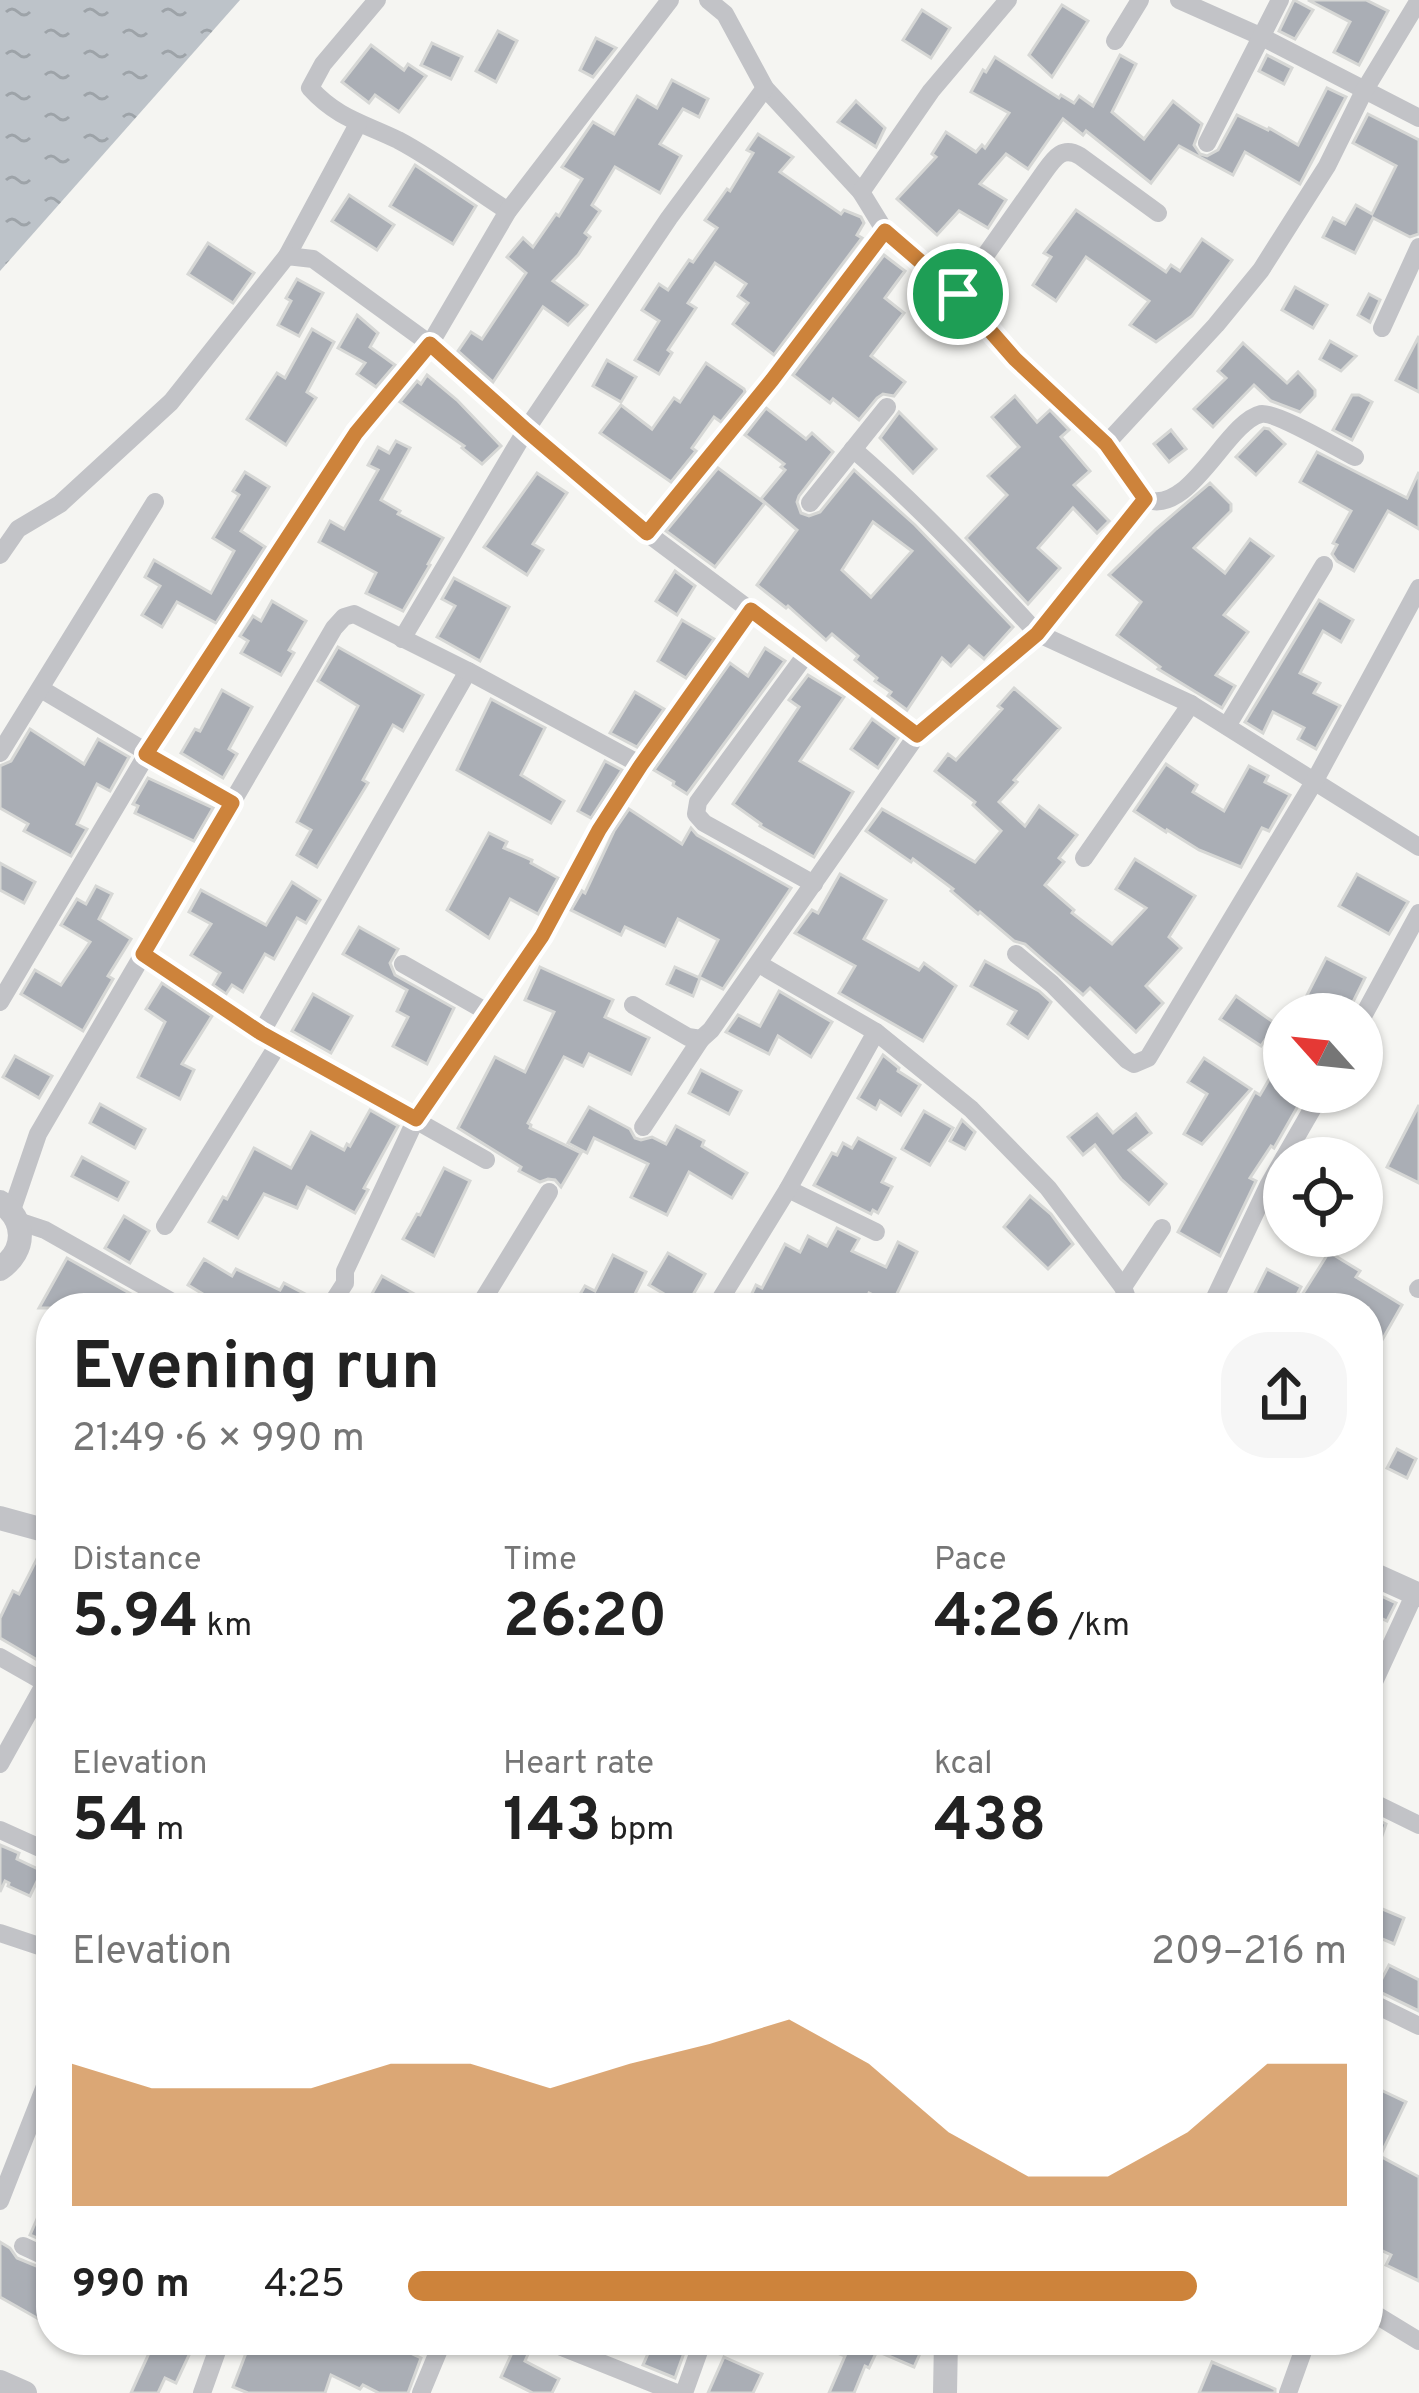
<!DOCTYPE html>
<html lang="en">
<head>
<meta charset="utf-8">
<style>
	:root { --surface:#fff; --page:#f6f6f6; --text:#222; --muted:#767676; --accent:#cd833b }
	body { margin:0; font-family:Overpass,sans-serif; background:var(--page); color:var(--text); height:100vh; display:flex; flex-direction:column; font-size:45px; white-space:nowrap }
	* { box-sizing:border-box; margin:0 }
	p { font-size:39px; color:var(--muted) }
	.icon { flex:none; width:66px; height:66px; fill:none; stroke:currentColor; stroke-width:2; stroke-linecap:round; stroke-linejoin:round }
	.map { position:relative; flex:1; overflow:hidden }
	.panel { position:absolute; left:36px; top:1293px; width:1347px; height:1062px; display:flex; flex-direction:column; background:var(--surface); border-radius:48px; box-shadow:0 3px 9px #0004 }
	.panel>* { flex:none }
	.needle { width:78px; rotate:297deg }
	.tools { position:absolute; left:1263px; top:993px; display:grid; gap:24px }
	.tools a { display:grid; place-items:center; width:120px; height:120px; border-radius:50%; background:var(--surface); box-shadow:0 3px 9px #0004; font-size:60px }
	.pin { position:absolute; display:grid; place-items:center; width:102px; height:102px; color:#fff; margin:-51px; border:6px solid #fff; border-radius:50%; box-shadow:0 3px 12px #0007 }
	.round { display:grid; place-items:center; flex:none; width:126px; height:126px; border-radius:48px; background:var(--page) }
	.head { display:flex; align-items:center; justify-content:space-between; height:204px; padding:0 36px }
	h1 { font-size:66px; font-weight:700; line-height:90px }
	.stats { display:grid; grid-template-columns:repeat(3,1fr); gap:18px; height:204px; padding:12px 36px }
	.stats div { display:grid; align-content:center }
	.stats b { font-size:60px; font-weight:700 }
	.stats small { font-size:33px; font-weight:400 }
	.stats p { font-size:33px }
	.chart { height:336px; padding:24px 36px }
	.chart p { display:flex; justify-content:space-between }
	.chart svg { width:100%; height:216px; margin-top:12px; fill:var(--accent); opacity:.7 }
	ul { padding:0 36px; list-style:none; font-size:39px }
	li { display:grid; grid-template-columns:192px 144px 1fr; align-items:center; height:90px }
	li i { height:30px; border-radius:15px; background:var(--accent) }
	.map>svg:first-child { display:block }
</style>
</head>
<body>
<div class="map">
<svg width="1419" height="2393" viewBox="0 0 1419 2393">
	<defs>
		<pattern id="water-ripples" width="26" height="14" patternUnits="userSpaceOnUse" patternTransform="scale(3)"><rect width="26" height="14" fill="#bdc3c9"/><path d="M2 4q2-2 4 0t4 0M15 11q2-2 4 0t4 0" fill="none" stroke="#9da3a8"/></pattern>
	</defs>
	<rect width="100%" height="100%" fill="#f5f5f2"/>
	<!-- water -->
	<polygon fill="url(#water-ripples)" points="0,0 240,0 0,271"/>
	<!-- building -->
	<g fill="#aaaeb5" stroke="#d6d7d5" stroke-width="3" fill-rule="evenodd">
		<polygon points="1294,0 1313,10 1295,39 1279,31"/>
		<polygon points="1308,0 1366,0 1388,11 1359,65 1334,52 1350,22"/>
		<polygon points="1062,5 1088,21 1052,77 1029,55"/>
		<polygon points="922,10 950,28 931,58 903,40"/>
		<polygon points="498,31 517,41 496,82 476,71"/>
		<polygon points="596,38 616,48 593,77 580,70"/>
		<polygon points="432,43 462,57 451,79 421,65"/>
		<polygon points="371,45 404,70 408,64 426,76 399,112 375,95 369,103 342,82"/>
		<polygon points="1120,55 1136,64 1112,112 1144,139 1173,101 1202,124 1194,145 1200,154 1207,156 1218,150 1237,115 1268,130 1269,128 1298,145 1327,88 1346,97 1300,184 1245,152 1233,175 1179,146 1151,183 1086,131 1083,135 1063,119 1028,169 1006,154 980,184 1006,200 988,228 959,211 937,235 897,199 936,157 932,154 946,132 976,152 982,145 985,148 1009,113 971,92 983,70 986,72 995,57 1059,98 1061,95 1074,103 1079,96 1093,106"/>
		<polygon points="1267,55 1292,68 1284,84 1259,71"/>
		<polygon points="672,80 708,99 699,117 683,109 660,144 681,156 660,193 615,167 592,205 600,211 585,233 590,237 578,255 553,281 587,305 568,325 543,307 493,382 458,351 471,332 482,339 526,273 507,257 523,238 533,247 556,214 559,216 582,179 562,167 593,122 614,134 637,96 657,108"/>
		<polygon points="856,101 885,128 876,147 838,122"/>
		<polygon points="1368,114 1419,140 1419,234 1410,237 1373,218 1355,253 1323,237 1333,218 1345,224 1356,205 1372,214 1396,166 1353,143"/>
		<polygon points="758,134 793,157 780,172 841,214 844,210 861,217 864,223 857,235 862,238 774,355 733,324 748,303 738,296 746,284 715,263 688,303 696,308 668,350 672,353 659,374 635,360 659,321 642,310 659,284 668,290 689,260 693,262 717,228 705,220 727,189 730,191 753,153 747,150"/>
		<polygon points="415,165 476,206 453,244 390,206"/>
		<polygon points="349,195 394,225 377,250 332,221"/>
		<polygon points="1076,210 1166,272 1171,265 1180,271 1202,239 1232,260 1192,316 1156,342 1130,325 1149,301 1086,257 1056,301 1033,285 1051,257 1044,253"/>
		<polygon points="208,243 254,273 233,303 188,274"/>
		<polygon points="884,255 905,271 885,298 904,313 871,356 905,382 894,396 883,394 877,398 859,420 833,399 830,403 793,375"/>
		<polygon points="297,279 323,293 299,336 278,325 291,301 286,298"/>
		<polygon points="1295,287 1327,305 1313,328 1282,310"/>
		<polygon points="1369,294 1380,300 1370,322 1358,315"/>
		<polygon points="939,295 954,310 938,327 922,311"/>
		<polygon points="357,315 378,333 370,347 395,365 376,387 357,374 365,363 338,348"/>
		<polygon points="312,329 334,342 307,392 316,398 286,445 247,419 277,373 285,378"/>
		<polygon points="1419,336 1419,392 1396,380"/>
		<polygon points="1330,341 1356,356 1341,371 1320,359"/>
		<polygon points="1243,343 1287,383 1298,372 1315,390 1315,396 1300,412 1271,401 1254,385 1213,427 1194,409 1226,378 1218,371"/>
		<polygon points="607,360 636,377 621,402 593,386"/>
		<polygon points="706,363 744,389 745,392 721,422 714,417 692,448 696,451 671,482 600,433 621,405 652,429 674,398 680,402"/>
		<polygon points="427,375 457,400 501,446 482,464 462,448 464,446 400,402 417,381 421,384"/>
		<polygon points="1352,395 1359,395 1372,402 1352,440 1333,430"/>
		<polygon points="1015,396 1037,422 1050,410 1069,430 1061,437 1090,471 1074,485 1109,521 1097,533 1073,508 1038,548 1060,568 1028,604 966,538 1007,495 988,476 1019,447 992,417"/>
		<path d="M766,408L806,439L812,433L833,452L799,496L797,502L801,513L809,516L820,512L854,470L915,525L1013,627L984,659L969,646L951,666L942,658L907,710L888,696L891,692L875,681L877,678L855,660L858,656L832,634L826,640L788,606L786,608L757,585L797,530L761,499L785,470L781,467L784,464L745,435ZM873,522L912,551L871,597L842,570Z"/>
		<polygon points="899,412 936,449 913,473 880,438"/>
		<polygon points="1264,428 1269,429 1285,444 1256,475 1236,457"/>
		<polygon points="1171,430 1186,449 1169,462 1154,444"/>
		<polygon points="396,441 410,448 381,500 400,511 398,514 443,538 428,564 430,565 403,611 366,593 376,573 319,542 330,521 344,529 378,470 368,465 378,447 389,453"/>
		<polygon points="1317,452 1407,498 1419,472 1419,529 1388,511 1354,571 1337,561 1332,554 1337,545 1333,543 1351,511 1300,482"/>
		<polygon points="718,468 765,503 715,567 666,531"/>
		<polygon points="245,472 269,487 241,531 265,547 216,623 177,602 162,627 142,615 160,586 145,577 154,560 211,593 234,551 213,538 239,495 233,491"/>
		<polygon points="537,473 567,493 533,544 543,550 527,575 484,547"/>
		<polygon points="1210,483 1231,504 1231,511 1194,548 1225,573 1250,539 1273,556 1224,615 1248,632 1216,675 1235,686 1222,708 1158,669 1160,667 1117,635 1141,602 1109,575 1156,529"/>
		<polygon points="675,571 695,586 677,615 656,601"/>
		<polygon points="454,578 509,607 480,661 437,637 455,606 442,599"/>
		<polygon points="1319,600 1353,620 1341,642 1323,631 1300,673 1320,683 1314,693 1340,706 1316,749 1298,739 1304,728 1273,712 1263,733 1245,722"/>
		<polygon points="272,601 306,621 289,650 294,653 281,675 241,653 248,641 240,636 253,616 261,621"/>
		<polygon points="682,620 714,639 686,678 658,661"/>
		<polygon points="338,647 423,695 403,731 393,725 363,780 368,783 317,867 297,855 311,830 297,822 358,706 318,681"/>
		<polygon points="765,648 785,661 687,794 673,785 674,782 654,770 730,663 748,676"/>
		<polygon points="808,675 844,697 800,761 853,792 814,857 760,826 761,824 733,804 799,707 789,700"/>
		<polygon points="1014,688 1060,728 1014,780 1017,782 999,802 1025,826 1039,806 1077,835 1059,858 1064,862 1045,885 1074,910 1072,913 1112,944 1146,908 1116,889 1135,859 1195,896 1169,937 1181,948 1146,986 1163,1003 1136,1032 1090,988 1083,995 1025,944 1014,941 980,912 978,914 951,891 953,889 913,859 911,862 866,831 882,809 975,862 1001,831 973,805 975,802 935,771 948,754 956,760 1002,709 998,706"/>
		<polygon points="222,690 252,707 229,749 237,754 223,778 181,753 195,729 200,731"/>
		<polygon points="635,692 664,709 637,747 610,733"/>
		<polygon points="491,699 545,728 521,775 564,801 551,823 457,770"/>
		<polygon points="872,719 898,738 878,768 851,749"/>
		<polygon points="30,729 84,764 98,739 129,757 110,791 97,784 77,824 87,829 71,856 24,831 28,824 0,808 0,766 11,761"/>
		<polygon points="605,761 622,770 591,818 578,811"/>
		<polygon points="1166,764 1197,785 1193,792 1224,811 1249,766 1268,776 1265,782 1290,795 1269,831 1262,828 1241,867 1199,850 1167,830 1166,832 1134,811"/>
		<polygon points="148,778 213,808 194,841 135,813 138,806 133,804"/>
		<polygon points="629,809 682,844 691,828 697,835 791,888 723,989 699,977 718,940 678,919 665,946 625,927 621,935 571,910 582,891 585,893 614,831"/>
		<polygon points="489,833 507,842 504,848 532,860 531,863 558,878 538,914 510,899 489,938 447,910"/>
		<polygon points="0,863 35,882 24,903 0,890"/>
		<polygon points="840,874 886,900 864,939 919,970 924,963 956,986 923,1041 839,993 855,966 795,933 812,910 818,913"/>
		<polygon points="1357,874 1408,902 1389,934 1339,906"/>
		<polygon points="292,882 320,900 306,923 297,918 274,959 265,954 243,992 232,985 226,994 213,985 220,973 191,955 211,924 189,912 201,890 266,925"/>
		<polygon points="96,886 112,894 99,919 131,939 108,976 113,979 83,1031 21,994 35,970 61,985 90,942 61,925 77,899 86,904"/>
		<polygon points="359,927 398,949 390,963 395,975 454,1008 427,1064 393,1046 408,1017 397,1011 407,990 343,954"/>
		<polygon points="1326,958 1365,978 1347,1014 1323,1014 1328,1005 1307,995"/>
		<polygon points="985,961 1039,991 1051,1002 1028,1038 1008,1024 1016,1011 971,986"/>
		<polygon points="540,967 613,1000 605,1017 649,1038 631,1074 589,1054 583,1066 564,1057 528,1123 531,1125 530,1128 581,1153 561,1187 555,1180 548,1179 540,1182 519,1171 521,1167 458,1128 495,1057 525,1072 554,1012 525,1000"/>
		<polygon points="675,967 700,978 693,996 667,984"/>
		<polygon points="162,983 212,1016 182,1064 194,1070 180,1099 138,1077 165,1022 146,1009"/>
		<polygon points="779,991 832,1022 811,1057 778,1036 769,1054 726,1032 738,1015 760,1026"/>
		<polygon points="313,994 352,1016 331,1053 292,1031"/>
		<polygon points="1236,996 1276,1024 1261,1046 1220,1019"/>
		<polygon points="1284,1054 1284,1092 1306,1092 1274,1148 1271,1146 1250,1178 1256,1181 1220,1256 1178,1232 1255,1092 1260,1095"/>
		<polygon points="883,1055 899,1068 898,1071 920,1085 901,1115 880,1101 876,1109 858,1098"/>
		<polygon points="15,1056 52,1076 39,1098 3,1077"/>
		<polygon points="1204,1058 1251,1089 1202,1144 1184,1134 1207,1094 1188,1082"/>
		<polygon points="701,1070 741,1091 729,1114 689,1093"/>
		<polygon points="100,1104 145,1129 135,1148 90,1123"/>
		<polygon points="1419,1105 1419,1183 1387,1167"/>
		<polygon points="589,1107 630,1129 635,1138 641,1140 652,1137 666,1144 676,1126 704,1141 702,1146 747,1173 732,1198 689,1172 667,1215 631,1197 648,1164 594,1138 587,1153 568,1143"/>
		<polygon points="370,1110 398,1126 364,1188 368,1190 355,1213 307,1187 297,1208 264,1194 238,1238 209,1222 223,1197 227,1199 254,1148 291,1168 311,1132 344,1150 347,1144 350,1146"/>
		<polygon points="924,1111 953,1128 930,1165 902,1149"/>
		<polygon points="1097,1114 1113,1133 1136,1114 1151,1133 1129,1150 1166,1184 1149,1204 1121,1179 1095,1145 1083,1155 1068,1137"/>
		<polygon points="962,1120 975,1132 965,1149 950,1141"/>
		<polygon points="858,1138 895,1158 882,1182 892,1187 878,1213 873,1210 871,1214 814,1185 832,1153 837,1155 843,1143 852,1148"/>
		<polygon points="82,1157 128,1182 118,1200 72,1176"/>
		<polygon points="444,1168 470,1181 434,1256 403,1239 417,1214 420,1215"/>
		<polygon points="1030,1196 1051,1214 1073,1244 1048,1269 1004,1227"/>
		<polygon points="124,1216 149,1231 130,1263 105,1248"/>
		<polygon points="837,1228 859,1239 852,1251 886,1267 898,1242 917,1252 892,1304 869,1293 862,1308 745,1308 756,1285 762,1288 785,1244 800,1252 808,1236 827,1246"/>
		<polygon points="1329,1252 1360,1271 1356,1277 1402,1305 1381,1342 1368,1334 1368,1308 1323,1308 1302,1295"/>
		<polygon points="668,1253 705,1274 686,1307 649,1285"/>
		<polygon points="613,1255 646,1272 628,1308 572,1308 585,1286 595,1291"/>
		<polygon points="67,1258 156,1308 39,1308"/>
		<polygon points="204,1259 232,1276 236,1269 280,1290 284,1283 307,1295 303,1303 312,1308 226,1308 188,1285"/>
		<polygon points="1267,1269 1301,1287 1290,1308 1283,1308 1255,1293"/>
		<polygon points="382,1276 418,1296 411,1308 364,1308"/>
		<polygon points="1397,1449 1416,1459 1407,1478 1387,1468"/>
		<polygon points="43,1547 51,1548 51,1596 39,1620 51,1627 51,1668 0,1638 0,1618 13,1591 19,1594"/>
		<polygon points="1368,1590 1396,1603 1387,1621 1368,1612"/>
		<polygon points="1368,1815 1386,1824 1371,1868 1368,1867"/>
		<polygon points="0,1845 19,1853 17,1859 42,1871 30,1896 8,1886 9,1883 5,1881 0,1892"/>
		<polygon points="1368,1903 1404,1918 1394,1944 1368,1933"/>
		<polygon points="1389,1965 1419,1980 1419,2011 1376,1990"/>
		<polygon points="1368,2084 1406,2102 1380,2156 1419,2177 1419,2281 1386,2265 1391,2255 1368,2244"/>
		<polygon points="51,2187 51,2244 30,2235"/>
		<polygon points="0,2242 10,2248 17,2258 51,2272 51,2326 0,2297"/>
		<polygon points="155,2340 163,2340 190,2353 176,2383 165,2378 158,2393 131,2393"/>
		<polygon points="251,2340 382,2340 421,2358 408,2393 379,2393 363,2385 360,2389 331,2375 325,2393 248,2393 233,2387"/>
		<polygon points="475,2340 522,2340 532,2345 525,2361 559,2379 552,2393 533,2393 501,2377 511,2355"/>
		<polygon points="654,2340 663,2340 685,2350 675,2378 643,2365"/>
		<polygon points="806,2340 926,2340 914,2367 877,2351 869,2368 865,2366 854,2393 829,2393 845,2356"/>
		<polygon points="724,2357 762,2374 753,2393 708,2393"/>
		<polygon points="1212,2362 1275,2389 1275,2393 1199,2393"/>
	</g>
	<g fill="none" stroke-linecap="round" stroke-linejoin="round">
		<!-- minor -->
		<g stroke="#c2c3c7" stroke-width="18">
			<path d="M377,0L323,64L310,88C337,118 363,123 398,140C436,160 472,188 508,211"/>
			<path d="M708,0L725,14L765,88L861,192L885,231L958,294L1015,359L1106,444L1145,499C1189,518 1226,422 1261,414C1275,411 1339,449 1355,457"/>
			<polyline points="1179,0 1260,36 1419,118"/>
			<polyline points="1115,41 1140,0"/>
			<polyline points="1207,143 1280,0"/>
			<polyline points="861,192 931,91 1008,0"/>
			<polyline points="287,256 358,124"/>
			<path d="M958,294L1045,171C1055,157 1063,146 1080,156L1158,213"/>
			<polyline points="1382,328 1419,247"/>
			<polyline points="1106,444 1216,325 1261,270 1327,166 1364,91 1419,0"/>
			<path d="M853,449C919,506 978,569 1037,633L1145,499"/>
			<polyline points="810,503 887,407"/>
			<polyline points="647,533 772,380 885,231"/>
			<polyline points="0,555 18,529 60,504 171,402 287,256 313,259 430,344 526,430 647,533 917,735 1037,633 1191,704 1419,847"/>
			<polyline points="402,639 526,430 669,218 765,88"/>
			<polyline points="807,653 698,802 696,814 704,823 814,884"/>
			<polyline points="468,671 261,1033 486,1160"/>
			<polyline points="41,689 232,803"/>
			<polyline points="1227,726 1324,565"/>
			<polyline points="0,753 155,502"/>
			<polyline points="1084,858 1191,704"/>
			<polyline points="143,954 261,1033"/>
			<polyline points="1016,954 1052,984 1127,1060 1134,1064 1148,1058 1314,782 1419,588"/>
			<polyline points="403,964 489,1013"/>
			<polyline points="759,964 876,1032 971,1109 1048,1188 1123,1287 1127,1298 1123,1308"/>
			<polyline points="0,1002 147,754 356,433 430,344 508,211 670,0"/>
			<polyline points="633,1005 688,1037 701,1039 711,1030 917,735"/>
			<polyline points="1362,1018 1419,913"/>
			<polyline points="643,1127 701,1039"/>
			<polyline points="1284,1158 1322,1092"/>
			<polyline points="788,1189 876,1232"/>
			<polyline points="12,1210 38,1134 334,628 344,617 354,614 468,671 641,765"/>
			<polyline points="18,1221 45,1230 183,1308"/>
			<polyline points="165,1226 279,1043"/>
			<polyline points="1123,1287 1162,1228"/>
			<polyline points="1418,1289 1419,1288"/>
			<polyline points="329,1308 345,1283 345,1271 416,1119 542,936 599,830 641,765 751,610"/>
			<polyline points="478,1308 549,1192"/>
			<polyline points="715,1308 788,1189 876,1032"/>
			<polyline points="1210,1308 1268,1186 1284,1158"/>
			<polyline points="0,1657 51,1686"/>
			<polyline points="1368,1695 1415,1593"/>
			<polyline points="0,1764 45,1683"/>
			<polyline points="1368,1800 1419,1825"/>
			<polyline points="0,1830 51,1853"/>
			<polyline points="0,1933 51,1950"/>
			<polyline points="1368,2001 1419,2026"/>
			<polyline points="0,2201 51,2071"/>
			<polyline points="23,2246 51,2259"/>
			<polyline points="1368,2310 1419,2341"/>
			<polyline points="544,2340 677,2393"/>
			<polyline points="202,2393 221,2340"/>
			<polyline points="421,2393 443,2340"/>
			<polyline points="684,2393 703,2340"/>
			<polyline points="1288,2393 1307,2340"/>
		</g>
		<!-- tertiary -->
		<g stroke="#c2c3c7" stroke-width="24">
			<path d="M0,1202C26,1220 27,1250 0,1269"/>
			<polyline points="0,1518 51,1532"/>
			<polyline points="1368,1572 1419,1595"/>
			<polyline points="0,2382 25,2393"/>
			<polyline points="945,2393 946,2340"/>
		</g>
	</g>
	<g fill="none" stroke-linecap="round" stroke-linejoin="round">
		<!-- route casing -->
		<g stroke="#fff" stroke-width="24">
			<polygon id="route" points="885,231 958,294 1015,359 1106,444 1145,499 1037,634 917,735 751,610 641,765 599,830 542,936 416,1119 261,1033 143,954 232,803 146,754 356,433 430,344 526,430 647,533 772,380"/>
		</g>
		<!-- route -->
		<use href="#route" stroke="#cd833b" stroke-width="15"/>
	</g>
</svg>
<div class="tools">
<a><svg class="needle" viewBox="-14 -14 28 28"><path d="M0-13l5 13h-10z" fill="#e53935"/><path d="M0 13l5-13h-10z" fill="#767676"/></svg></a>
<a><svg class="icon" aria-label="locate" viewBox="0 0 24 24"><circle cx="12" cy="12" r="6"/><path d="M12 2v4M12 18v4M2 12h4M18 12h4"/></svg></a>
</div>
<div class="pin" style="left:958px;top:294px;background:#1e9e55"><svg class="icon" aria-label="arrive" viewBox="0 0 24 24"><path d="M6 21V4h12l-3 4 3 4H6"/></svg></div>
<section class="panel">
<div class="head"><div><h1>Evening run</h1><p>21:49 · 6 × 990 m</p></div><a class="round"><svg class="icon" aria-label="share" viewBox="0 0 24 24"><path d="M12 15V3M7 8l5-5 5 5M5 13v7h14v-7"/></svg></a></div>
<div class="stats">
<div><p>Distance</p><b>5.94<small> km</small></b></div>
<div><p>Time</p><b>26:20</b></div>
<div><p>Pace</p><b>4:26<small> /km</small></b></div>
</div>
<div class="stats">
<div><p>Elevation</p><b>54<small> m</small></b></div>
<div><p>Heart rate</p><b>143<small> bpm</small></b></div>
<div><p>kcal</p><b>438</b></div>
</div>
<div class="chart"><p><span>Elevation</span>209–216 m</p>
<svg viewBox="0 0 160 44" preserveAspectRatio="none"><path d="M0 44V15L10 20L20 20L30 20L40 15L50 15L60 20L70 15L80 11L90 6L100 15L110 29L120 38L130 38L140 29L150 15L160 15V44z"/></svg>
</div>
<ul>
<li><b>990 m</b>4:25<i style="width:84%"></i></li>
</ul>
</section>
</div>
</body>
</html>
